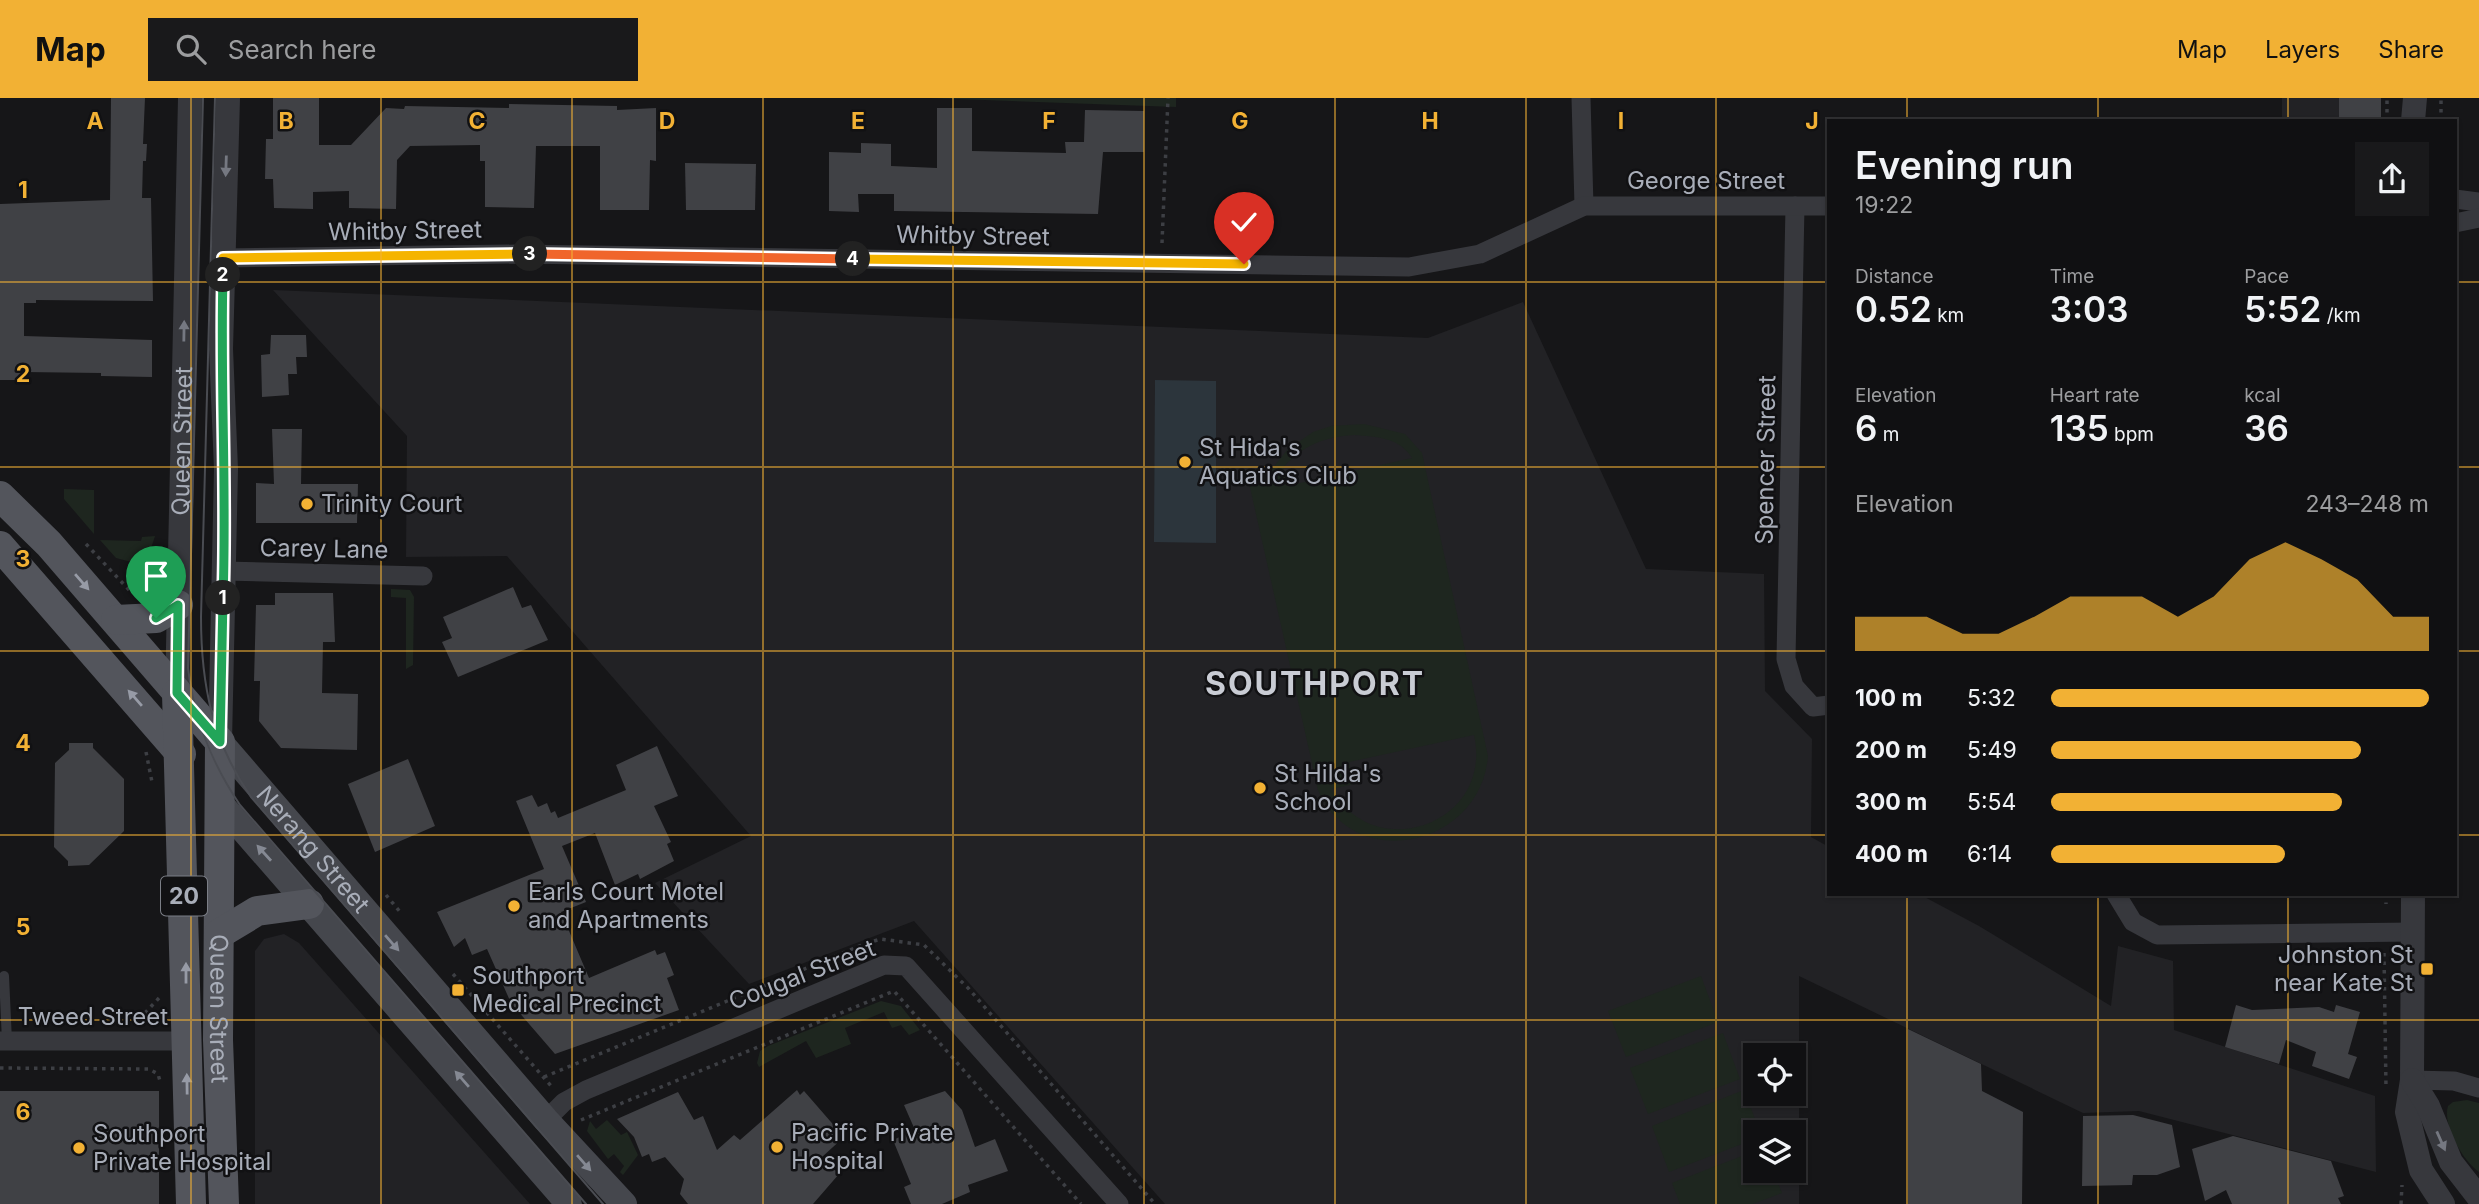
<!DOCTYPE html>
<html lang="en">
<head>
<meta charset="utf-8">
<style>
	:root { --surface:#101012; --page:#19191b; --text:#f1f3f6; --muted:#9c9d9f; --line:#303032; --accent:#f2b134 }
	body { margin:0; font-family:Inter,sans-serif; background:var(--page); color:var(--text); height:100vh; display:flex; flex-direction:column; font-size:26px; white-space:nowrap }
	* { box-sizing:border-box; margin:0 }
	p { font-size:23px; color:var(--muted) }
	.icon { flex:none; width:38px; height:38px; fill:none; stroke:currentColor; stroke-width:2; stroke-linecap:round; stroke-linejoin:round }
	.map { position:relative; flex:1; overflow:hidden }
	.side { position:absolute; left:1827px; top:21px; width:630px; height:777px; display:flex; flex-direction:column; background:var(--surface); border-radius:0px; box-shadow:0 2px 5px #0004,0 0 0 2px var(--line) }
	.side>* { flex:none }
	.buttons { position:absolute; left:1743px; top:945px; display:grid; gap:14px }
	.buttons a { display:grid; place-items:center; width:63px; height:63px; border-radius:0px; background:var(--surface); box-shadow:0 2px 5px #0004,0 0 0 2px var(--line); font-size:35px }
	.pin { position:absolute; display:grid; place-items:center; width:60px; height:60px; color:#fff; margin:-72px -30px; border-radius:50% 50% 50% 0; rotate:-45deg; box-shadow:0 0 7px #0007 }
	.pin .icon { rotate:45deg }
	.km { position:absolute; width:35px; height:35px; margin:-18px; border-radius:50%; background:#222; color:#fff; font-size:19px; line-height:35px; text-align:center }
	.round { display:grid; place-items:center; flex:none; width:74px; height:74px; border-radius:0px; background:var(--page) }
	.summary { display:flex; align-items:center; justify-content:space-between; height:119px; padding:0 28px }
	h1 { font-size:38px; font-weight:600; line-height:52px }
	.metrics { display:grid; grid-template-columns:repeat(3,1fr); gap:10px; height:119px; padding:7px 28px }
	.metrics div { display:grid; align-content:center }
	.metrics b { font-size:35px; font-weight:600 }
	.metrics small { font-size:19px; font-weight:400 }
	.metrics p { font-size:19px }
	.chart { height:196px; padding:14px 28px }
	.chart p { display:flex; justify-content:space-between }
	.chart svg { width:100%; height:126px; margin-top:7px; fill:var(--accent); opacity:.7 }
	ul { padding:0 28px; list-style:none; font-size:23px }
	li { display:grid; grid-template-columns:112px 84px 1fr; align-items:center; height:52px }
	li i { height:18px; border-radius:9px; background:var(--accent) }
	header { display:flex; align-items:center; gap:42px; box-sizing:border-box; height:98px; padding:0 35px; background:var(--accent); color:#111 }
	header strong { font-size:33px }
	nav { display:flex; gap:38px; margin-inline-start:auto; font-size:24px }
	.search { width:490px; height:63px; background:var(--page); display:flex; align-items:center; gap:18px; box-sizing:border-box; padding:0 24px; border-radius:0px; color:var(--muted); font-size:26px }
	.map>svg:first-child { display:block }
</style>
</head>
<body>
<header>
<strong>Map</strong>
<div class="search"><svg class="icon" aria-label="search" viewBox="0 0 24 24"><circle cx="10" cy="10" r="6"/><path d="M15 15l6 6"/></svg>Search here</div>
<nav><a>Map</a><a>Layers</a><a>Share</a></nav>
</header>
<div class="map">
<svg width="2479" height="1106" viewBox="0 0 2479 1106">
	<rect width="100%" height="100%" fill="#161618"/>
	<!-- built -->
	<g fill="#222225" fill-rule="evenodd">
		<rect x="2282" y="0" width="99" height="23"/>
		<path d="M273,192L1428,240L1523,204L1646,471L1764,476L1765,593L1812,641L1811,739L1829,749V796H1919L1979,828L2111,908L2118,848L2173,863L2174,932L2375,998L2376,1074L2139,1013L2083,1015L1799,878V1106H1165L914,823L749,886L655,785L751,738L507,458L406,459L407,338ZM1755,957H1794V996H1755ZM1755,1034H1794V1073H1755Z"/>
		<polygon points="284,836 299,845 530,1106 255,1106 255,853 264,841"/>
	</g>
	<!-- green -->
	<g fill="#1e261f" fill-rule="evenodd">
		<polygon points="930,0 1176,0 1176,9"/>
		<path d="M1364,326L1405,336L1422,355L1488,658C1481,748 1355,777 1318,692L1247,376L1272,371L1287,352L1313,334L1331,328ZM1354,337C1377,339 1399,339 1412,360L1287,388L1283,370C1303,347 1324,339 1354,337ZM1474,637C1494,726 1374,768 1332,691L1354,686L1349,664Z"/>
		<polygon points="64,391 94,392 94,436 64,401"/>
		<polygon points="155,438 150,453 139,466 116,460 100,442 141,443 142,439"/>
		<polygon points="391,491 410,492 414,499 413,567 406,571 406,500 391,499"/>
		<polygon points="1701,878 1718,924 1626,959 1608,913"/>
		<polygon points="881,903 901,908 920,932 909,937 901,927 892,930 884,914 845,930 851,946 816,960 806,943 759,969 757,965 760,953 768,948"/>
		<polygon points="1723,935 1740,981 1648,1016 1630,970"/>
		<polygon points="1744,992 1760,1034 1755,1034 1755,1041 1669,1074 1652,1028"/>
		<path d="M2467,1002L2479,1005V1074C2463,1063 2442,1027 2448,1008L2453,1004Z"/>
		<polygon points="607,1022 621,1037 627,1034 638,1057 623,1077 620,1074 624,1068 614,1056 608,1061 587,1033 590,1023 596,1031"/>
		<polygon points="1755,1053 1755,1073 1773,1073 1782,1095 1753,1106 1680,1106 1672,1085"/>
	</g>
	<!-- water -->
	<polygon fill="#2c353c" points="1155,282 1216,283 1216,445 1154,444"/>
	<!-- building -->
	<g fill="#404145">
		<polygon points="111,0 145,0 143,46 147,46 146,63 143,63 142,100 151,100 153,203 36,202 36,205 24,205 24,238 152,242 152,279 101,278 101,275 24,274 24,282 0,282 0,106 110,102"/>
		<polygon points="273,0 319,0 319,47 351,47 386,10 404,11 405,8 509,10 509,6 617,8 617,12 656,10 656,63 650,62 649,112 600,112 600,48 536,48 534,110 485,109 485,63 480,63 480,47 410,48 397,62 396,111 349,110 349,93 313,94 313,111 274,110 273,81 265,81 266,41 273,41"/>
		<rect x="2339" y="0" width="42" height="23"/>
		<polygon points="937,10 972,10 972,53 1066,55 1065,44 1084,44 1085,12 1144,13 1144,54 1103,54 1098,116 894,113 894,96 858,96 859,114 829,113 829,54 861,55 861,45 891,46 891,68 937,70"/>
		<polygon points="685,65 756,66 755,112 686,112"/>
		<polygon points="271,237 306,237 307,259 296,259 297,276 288,276 289,297 262,299 261,257 270,256"/>
		<polygon points="272,331 302,331 301,386 358,386 357,425 256,425 256,385 274,386"/>
		<polygon points="513,489 522,510 531,507 548,542 458,579 442,544 452,540 443,519"/>
		<polygon points="275,495 333,495 335,544 323,544 322,595 358,596 357,652 281,650 259,623 260,583 254,583 256,507 275,507"/>
		<polygon points="69,645 93,645 93,650 124,681 124,733 89,767 68,768 68,763 54,749 55,665 69,652"/>
		<polygon points="657,648 678,698 654,708 671,744 667,746 674,763 640,781 638,776 615,787 595,735 562,748 586,804 561,814 589,880 655,852 657,857 665,854 674,877 667,880 679,912 555,956 511,905 487,851 472,857 465,840 454,849 437,814 544,771 516,703 532,697 538,709 547,705 551,715 555,713 558,720 626,692 616,667"/>
		<polygon points="408,661 435,728 375,754 348,686"/>
		<polygon points="2236,907 2252,912 2319,909 2334,914 2336,907 2360,914 2348,956 2357,959 2349,981 2312,968 2316,954 2286,942 2279,966 2225,949"/>
		<polygon points="1908,931 1981,966 1982,993 2023,1014 2022,1106 1908,1106"/>
		<polygon points="797,992 800,997 804,993 844,1039 822,1059 839,1076 813,1106 688,1106 680,1096 684,1081 665,1059 652,1064 649,1056 642,1059 634,1039 617,1021 678,994 694,1022 703,1018 717,1052 734,1037 740,1042"/>
		<rect x="0" y="993" width="159" height="113"/>
		<polygon points="945,993 962,1012 975,1049 995,1041 1008,1073 968,1087 970,1094 942,1106 911,1106 904,1089 911,1086 893,1042 915,1032 904,1007"/>
		<polygon points="2133,1017 2172,1027 2180,1069 2157,1077 2133,1077 2132,1087 2082,1088 2083,1018"/>
		<polygon points="2233,1038 2331,1063 2344,1098 2338,1100 2341,1106 2232,1106 2226,1092 2205,1103 2192,1051"/>
	</g>
	<g fill="none" stroke-linecap="round" stroke-linejoin="round">
		<!-- path -->
		<g stroke="#3d3f44" stroke-width="3.5" stroke-dasharray="3.5 5" stroke-linecap="butt">
			<polyline points="2387,23 2387,0"/>
			<polyline points="2441,23 2441,0"/>
			<polyline points="1162,145 1168,0"/>
			<polyline points="86,446 131,494"/>
			<polyline points="144,495 156,470"/>
			<polyline points="146,654 152,684"/>
			<polyline points="2386,796 2386,806"/>
			<polyline points="386,797 401,815"/>
			<polyline points="2384,855 2386,990"/>
			<polyline points="453,876 552,989"/>
			<polyline points="145,915 159,900"/>
			<polyline points="0,970 149,971 158,976 160,983"/>
			<polyline points="544,979 867,845 881,841 924,847 969,891 1155,1106"/>
			<polyline points="581,1022 894,893 1081,1106"/>
			<polyline points="2401,1106 2402,1087"/>
		</g>
		<!-- service -->
		<polyline stroke="#37383d" stroke-width="10" points="4,878 7,943"/>
		<!-- minor -->
		<g stroke="#37383d" stroke-width="19">
			<polyline points="1581,0 1584,108"/>
			<polyline points="2455,101 2479,104"/>
			<polyline points="1795,108 1786,561 1794,588 1813,609 1829,607"/>
			<polyline points="2455,125 2479,120"/>
			<polyline points="223,160 518,156 1409,169 1480,156 1584,108 1829,108"/>
			<polyline points="224,473 423,478"/>
			<polyline points="2116,796 2133,824 2157,837 2413,834"/>
			<polyline points="0,943 187,943"/>
			<polyline points="2412,982 2454,983 2479,990"/>
			<polyline points="546,1022 564,1004 586,992 884,867 906,868 1119,1106"/>
		</g>
		<!-- tertiary -->
		<g stroke="#37383d" stroke-width="24">
			<polyline points="2413,23 2415,0"/>
			<path id="s1" d="M177,595L190,0"/>
			<polyline points="220,644 226,371 221,251 228,0"/>
			<polyline points="2413,796 2412,982 2407,1014 2421,1072 2443,1106"/>
			<polyline points="2412,982 2428,1008 2451,1064 2479,1100"/>
		</g>
		<!-- secondary -->
		<g stroke="#45474d" stroke-width="26">
			<path id="s2" d="M220,644L546,1022L624,1106"/>
			<polyline points="220,705 569,1106"/>
		</g>
		<!-- primary -->
		<g stroke="#53555c" stroke-width="30">
			<path id="s3" d="M0,398L49,446L220,644L218,942L224,1106"/>
			<polyline points="0,448 181,656"/>
			<polyline points="116,522 156,520 178,507"/>
			<polyline points="177,595 191,1106"/>
			<polyline points="219,836 257,813 309,806"/>
		</g>
		<!-- tram -->
		<g stroke="#4a4c52" stroke-width="2">
			<path d="M203,0L188,570C194,621 211,664 240,707L586,1106"/>
			<path d="M215,0L201,519C201,586 212,643 251,699L603,1106"/>
		</g>
	</g>
	<!-- one-way arrows -->
	<defs><path id="oneway-solid" d="M-6-.8H1V-3.2L6.5 0L1 3.2V.8H-6Z" transform="scale(1.75)"/></defs>
	<g fill="#757881">
		<use href="#oneway-solid" transform="translate(226 68) rotate(92)"/>
		<use href="#oneway-solid" transform="translate(184 233) rotate(-89)"/>
		<use href="#oneway-solid" transform="translate(2441 1043) rotate(66)"/>
	</g>
	<g fill="#979ba6">
		<use href="#oneway-solid" transform="translate(82 484) rotate(49)"/>
		<use href="#oneway-solid" transform="translate(135 600) rotate(-131)"/>
		<use href="#oneway-solid" transform="translate(186 875) rotate(-90)"/>
		<use href="#oneway-solid" transform="translate(187 986) rotate(-91)"/>
	</g>
	<g fill="#858993">
		<use href="#oneway-solid" transform="translate(264 755) rotate(-132)"/>
		<use href="#oneway-solid" transform="translate(392 845) rotate(49)"/>
		<use href="#oneway-solid" transform="translate(462 981) rotate(-131)"/>
		<use href="#oneway-solid" transform="translate(584 1065) rotate(49)"/>
	</g>
	<g fill="none" stroke-linecap="round" stroke-linejoin="round">
		<!-- split-1 casing -->
		<g stroke="#fff" stroke-width="14">
			<polyline id="split-1" points="156,520 178,507 177,595 220,644 223,500"/>
		</g>
		<!-- split-2 casing -->
		<g stroke="#fff" stroke-width="14">
			<path id="split-2" d="M223,177C220,285 227,392 223,500"/>
		</g>
		<!-- split-3 casing -->
		<g stroke="#fff" stroke-width="14">
			<polyline id="split-3" points="223,177 223,160 530,156"/>
		</g>
		<!-- split-4 casing -->
		<g stroke="#fff" stroke-width="14">
			<polyline id="split-4" points="530,156 853,161"/>
		</g>
		<!-- split-5 casing -->
		<g stroke="#fff" stroke-width="14">
			<polyline id="split-5" points="853,161 1244,166"/>
		</g>
		<!-- split-1 -->
		<use href="#split-1" stroke="#22a559" stroke-width="9"/>
		<!-- split-2 -->
		<use href="#split-2" stroke="#22a559" stroke-width="9"/>
		<!-- split-3 -->
		<use href="#split-3" stroke="#f5b400" stroke-width="9"/>
		<!-- split-4 -->
		<use href="#split-4" stroke="#f0652b" stroke-width="9"/>
		<!-- split-5 -->
		<use href="#split-5" stroke="#f5b400" stroke-width="9"/>
	</g>
	<!-- grid -->
	<path fill="none" stroke="#f2b134" stroke-width="2" stroke-opacity="0.55" d="M191,0V1106M381,0V1106M572,0V1106M763,0V1106M953,0V1106M1144,0V1106M1335,0V1106M1526,0V1106M1716,0V1106M1907,0V23M2098,0V23M2288,0V23M0,184H1829M2455,184H2479M0,369H1829M2455,369H2479M0,553H1829M2455,553H2479M0,737H1829M2455,737H2479M1907,796V1106M2098,796V1106M2288,796V1106M0,922H2479"/>
	<!-- markers -->
	<g fill="#f2b134" stroke="#111113" stroke-width="2.5">
		<circle cx="1185" cy="364" r="7"/>
		<circle cx="307" cy="406" r="7"/>
		<circle cx="1260" cy="690" r="7"/>
		<circle cx="514" cy="808" r="7"/>
		<rect x="2420" y="864" width="14" height="14" rx="3.5"/>
		<rect x="451" y="885" width="14" height="14" rx="3.5"/>
		<circle cx="777" cy="1049" r="7"/>
		<circle cx="79" cy="1050" r="7"/>
	</g>
	<g text-anchor="middle" stroke-width="5" stroke-linejoin="round" paint-order="stroke">
		<!-- shield labels -->
		<rect fill="#111113" stroke="#7b7e86" stroke-width="2" x="161" y="778.5" width="46" height="39" rx="5"/>
		<g font-size="23" font-weight="bold" fill="#a8adb8">
			<text x="184" y="806">20</text>
		</g>
		<!-- street labels -->
		<g font-size="24" fill="#a8adb8" stroke="#111113">
			<text x="1706" y="91">George Street</text>
			<text transform="translate(405 133) rotate(-1)" y="8">Whitby Street</text>
			<text transform="translate(973 138) rotate(1)" y="8">Whitby Street</text>
			<text dy="8" stroke="none"><textPath href="#s1" startOffset="252">Queen Street</textPath></text>
			<text transform="translate(1766 362) rotate(-89)" y="8">Spencer Street</text>
			<text transform="translate(324 451) rotate(1)" y="8">Carey Lane</text>
			<text dy="8" stroke="none"><textPath href="#s2" startOffset="142">Nerang Street</textPath></text>
			<text transform="translate(802 877) rotate(-21)" y="8">Cougal Street</text>
			<text dy="8" stroke="none"><textPath href="#s3" startOffset="597">Queen Street</textPath></text>
			<text x="93" y="927">Tweed Street</text>
		</g>
		<!-- poi labels -->
		<g font-size="24" fill="#a8adb8" stroke="#111113" text-anchor="start">
			<text x="1199" y="358">St Hida's<tspan x="1199" dy="28">Aquatics Club</tspan></text>
			<text x="321" y="414">Trinity Court</text>
			<text x="1274" y="684">St Hilda's<tspan x="1274" dy="28">School</tspan></text>
			<text x="528" y="802">Earls Court Motel<tspan x="528" dy="28">and Apartments</tspan></text>
			<text x="2413" y="865" text-anchor="end">Johnston St<tspan x="2413" dy="28">near Kate St</tspan></text>
			<text x="472" y="886">Southport<tspan x="472" dy="28">Medical Precinct</tspan></text>
			<text x="791" y="1043">Pacific Private<tspan x="791" dy="28">Hospital</tspan></text>
			<text x="93" y="1044">Southport<tspan x="93" dy="28">Private Hospital</tspan></text>
		</g>
		<!-- district labels -->
		<g font-size="32" font-weight="bold" letter-spacing="2" fill="#c9ccd4" stroke="#111113">
			<text x="1315" y="597">SOUTHPORT</text>
		</g>
	</g>
	<g font-size="23" text-anchor="middle" font-weight="bold" fill="#f2b134" stroke="#111113" stroke-width="5" stroke-linejoin="round" paint-order="stroke">
		<text x="95" y="31">A</text>
		<text x="286" y="31">B</text>
		<text x="477" y="31">C</text>
		<text x="667" y="31">D</text>
		<text x="858" y="31">E</text>
		<text x="1049" y="31">F</text>
		<text x="1240" y="31">G</text>
		<text x="1430" y="31">H</text>
		<text x="1621" y="31">I</text>
		<text x="1812" y="31">J</text>
		<text x="23" y="100">1</text>
		<text x="23" y="284">2</text>
		<text x="23" y="469">3</text>
		<text x="23" y="653">4</text>
		<text x="23" y="837">5</text>
		<text x="23" y="1022">6</text>
	</g>
</svg>
<div class="buttons">
<a><svg class="icon" aria-label="locate" viewBox="0 0 24 24"><circle cx="12" cy="12" r="6"/><path d="M12 2v4M12 18v4M2 12h4M18 12h4"/></svg></a>
<a><svg class="icon" aria-label="layers" viewBox="0 0 24 24"><path d="M12 4l9 5-9 5-9-5zM3 14l9 5 9-5"/></svg></a>
</div>
<div class="pin" style="left:156px;top:520px;background:#1e9e55"><svg class="icon" aria-label="arrive" viewBox="0 0 24 24"><path d="M6 21V4h12l-3 4 3 4H6"/></svg></div>
<div class="pin" style="left:1244px;top:166px;background:#d93025"><svg class="icon" aria-label="check" viewBox="0 0 24 24"><path d="M5 12l5 5 9-10"/></svg></div>
<b class="km" style="left:223px;top:500px">1</b>
<b class="km" style="left:223px;top:177px">2</b>
<b class="km" style="left:530px;top:156px">3</b>
<b class="km" style="left:853px;top:161px">4</b>
<section class="side">
<div class="summary"><div><h1>Evening run</h1><p>19:22</p></div><a class="round"><svg class="icon" aria-label="share" viewBox="0 0 24 24"><path d="M12 15V3M7 8l5-5 5 5M5 13v7h14v-7"/></svg></a></div>
<div class="metrics">
<div><p>Distance</p><b>0.52<small> km</small></b></div>
<div><p>Time</p><b>3:03</b></div>
<div><p>Pace</p><b>5:52<small> /km</small></b></div>
</div>
<div class="metrics">
<div><p>Elevation</p><b>6<small> m</small></b></div>
<div><p>Heart rate</p><b>135<small> bpm</small></b></div>
<div><p>kcal</p><b>36</b></div>
</div>
<div class="chart"><p><span>Elevation</span>243–248 m</p>
<svg viewBox="0 0 160 44" preserveAspectRatio="none"><path d="M0 44V32L10 32L20 32L30 38L40 38L50 32L60 25L70 25L80 25L90 32L100 25L110 12L120 6L130 12L140 19L150 32L160 32V44z"/></svg>
</div>
<ul>
<li><b>100 m</b>5:32<i style="width:100%"></i></li>
<li><b>200 m</b>5:49<i style="width:82%"></i></li>
<li><b>300 m</b>5:54<i style="width:77%"></i></li>
<li><b>400 m</b>6:14<i style="width:62%"></i></li>
</ul>
</section>
</div>
</body>
</html>
